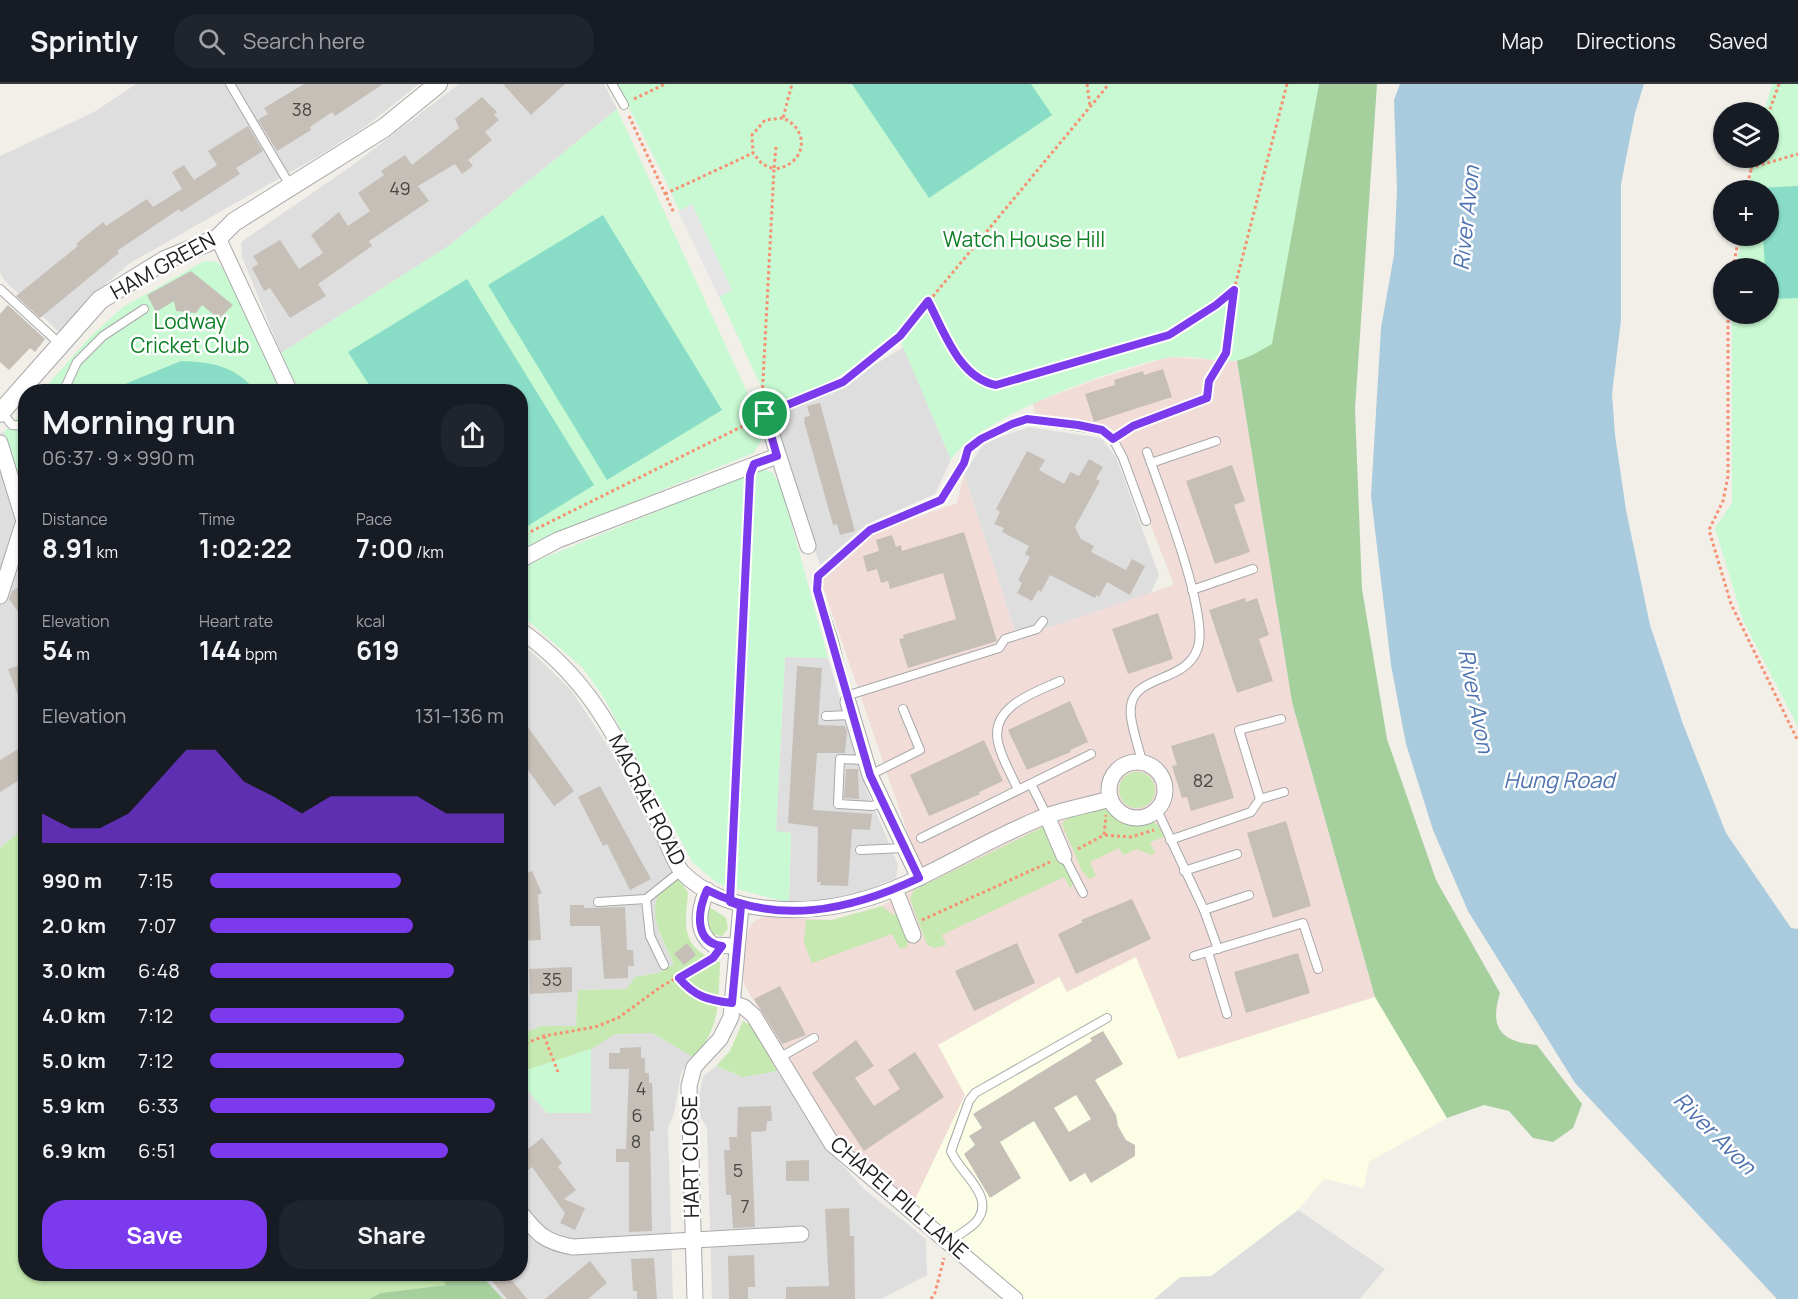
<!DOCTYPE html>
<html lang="en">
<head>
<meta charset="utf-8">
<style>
	:root { --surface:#171b24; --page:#20242c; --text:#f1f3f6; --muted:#9ea1a6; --line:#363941; --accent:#7c3aed }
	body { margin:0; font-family:Manrope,sans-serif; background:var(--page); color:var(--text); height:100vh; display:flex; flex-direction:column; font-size:22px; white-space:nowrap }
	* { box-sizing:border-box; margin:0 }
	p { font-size:20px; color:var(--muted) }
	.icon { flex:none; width:33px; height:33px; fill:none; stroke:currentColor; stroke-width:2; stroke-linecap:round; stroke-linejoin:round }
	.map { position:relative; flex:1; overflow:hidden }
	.sheet { position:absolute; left:18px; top:300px; width:510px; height:897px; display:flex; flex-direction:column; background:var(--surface); border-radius:24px; box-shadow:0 2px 4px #0004 }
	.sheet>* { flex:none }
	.buttons { position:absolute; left:1713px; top:18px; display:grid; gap:12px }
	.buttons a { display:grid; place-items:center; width:66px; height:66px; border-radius:50%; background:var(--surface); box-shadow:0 2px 4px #0004; font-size:30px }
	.pin { position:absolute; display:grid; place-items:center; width:51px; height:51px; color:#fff; margin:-26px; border:3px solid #fff; border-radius:50%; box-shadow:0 2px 6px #0007 }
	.round { display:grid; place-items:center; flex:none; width:63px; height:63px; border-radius:24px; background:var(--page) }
	.head { display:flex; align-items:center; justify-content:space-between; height:102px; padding:0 24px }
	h1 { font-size:33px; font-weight:700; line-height:45px }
	.figures { display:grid; grid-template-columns:repeat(3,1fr); gap:9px; height:102px; padding:6px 24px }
	.figures div { display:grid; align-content:center }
	.figures b { font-size:26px; font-weight:700 }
	.figures small { font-size:16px; font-weight:400 }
	.figures p { font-size:16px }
	.chart { height:168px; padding:12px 24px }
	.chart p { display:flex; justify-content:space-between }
	.chart svg { width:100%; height:108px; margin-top:6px; fill:var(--accent); opacity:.7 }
	.action { display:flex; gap:12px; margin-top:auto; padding:12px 24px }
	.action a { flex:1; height:69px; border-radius:24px; background:var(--accent); color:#fff; font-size:24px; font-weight:700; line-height:69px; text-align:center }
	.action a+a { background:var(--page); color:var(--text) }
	ul { padding:0 24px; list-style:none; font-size:20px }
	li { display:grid; grid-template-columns:96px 72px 1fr; align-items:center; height:45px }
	li i { height:15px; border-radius:8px; background:var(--accent) }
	header { display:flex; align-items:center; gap:36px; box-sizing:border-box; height:84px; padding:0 30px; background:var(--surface); border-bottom:2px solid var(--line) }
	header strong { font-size:28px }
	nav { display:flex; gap:33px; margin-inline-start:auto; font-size:21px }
	.search { width:420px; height:54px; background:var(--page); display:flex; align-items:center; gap:15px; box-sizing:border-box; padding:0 21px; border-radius:24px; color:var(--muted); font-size:22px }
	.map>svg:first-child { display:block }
</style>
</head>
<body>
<header>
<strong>Sprintly</strong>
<div class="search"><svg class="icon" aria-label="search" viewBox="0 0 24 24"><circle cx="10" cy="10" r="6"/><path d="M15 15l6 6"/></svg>Search here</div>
<nav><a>Map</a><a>Directions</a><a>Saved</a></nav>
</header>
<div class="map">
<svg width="1798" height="1215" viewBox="0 0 1798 1215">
	<rect width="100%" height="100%" fill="#f1efe8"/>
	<!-- residential -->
	<g fill="#dfdede">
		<polygon points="136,0 419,0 369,40 317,73 130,179 92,212 60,249 4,196 0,188 0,72 94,28"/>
		<polygon points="459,0 604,0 617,25 450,161 281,269 242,173 241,158 353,81"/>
		<polygon points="904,263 951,376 935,410 867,440 820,481 773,343 777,332 784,325 835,304"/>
		<polygon points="1029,343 1101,354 1116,373 1159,491 1150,510 1017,554 964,390 984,359"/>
		<polygon points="4,348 25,410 26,743 0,764 0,349"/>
		<polygon points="520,560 534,570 571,606 609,664 677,794 659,849 674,880 658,889 635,893 627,905 578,906 576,942 541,942 521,951"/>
		<polygon points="785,573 828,574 867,707 898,781 896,794 837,818 789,819 791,749 776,748"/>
		<polygon points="652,949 692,972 681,989 674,1030 668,1044 673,1215 503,1215 480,1190 520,1190 521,999 547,1029 591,1029 591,965 615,950"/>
		<polygon points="716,982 743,993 777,987 822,1059 864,1105 926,1155 927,1191 881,1215 712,1215 707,1044 699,1030 698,1016 703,993"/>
		<polygon points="1298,1126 1385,1185 1360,1215 1154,1215 1180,1193 1211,1192"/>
	</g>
	<!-- commercial -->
	<polygon fill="#f1dcd8" points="1168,273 1237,277 1292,618 1375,913 1178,975 1136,874 1067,908 1059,893 965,1011 912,1122 833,1052 744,900 743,870 748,848 751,840 758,835 766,832 832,836 882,822 924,797 821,497 873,448 957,419 964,390 1017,554 1174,501 1115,349 1094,339 1035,330 1033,319 1095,296"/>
	<!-- education -->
	<polygon fill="#fbfee4" points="1136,873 1178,975 1375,913 1447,1034 1369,1078 1364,1104 1324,1095 1298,1126 1211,1192 1180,1193 1154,1215 1024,1215 912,1122 965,1011 938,961 1059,893 1067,908"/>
	<!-- grass -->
	<g fill="#c5e9b0">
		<circle cx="1137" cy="706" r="18"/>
		<polygon points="1100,723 1112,725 1132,737 1152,737 1158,741 1164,753 1150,758 1155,769 1151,771 1137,765 1123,771 1119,764 1090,778 1096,792 1089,795 1082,787 1062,740 1067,734"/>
		<polygon points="25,743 26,1190 437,1190 447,1201 381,1209 369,1215 0,1215 0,764"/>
		<polygon points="1043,743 1048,746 1074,799 1070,804 1064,793 942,851 946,861 934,864 927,861 910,815 914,806"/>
		<path d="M677,794L688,808C687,829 680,852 699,867C705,872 714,874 720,878C718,920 721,939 695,974L652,949L615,950L591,965L521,988L520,951L541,942H576L578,906L627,905L635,893L658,889L674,880C666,861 647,832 659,810C662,804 672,798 677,794Z"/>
		<polygon points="708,822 726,834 728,845 722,852 712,850 706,841"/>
		<polygon points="882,822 893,831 898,829 909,854 907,863 900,865 892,850 812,879 804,859 806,836 832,836"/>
		<polygon points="743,937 752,942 777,987 743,993 716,982 730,967"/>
	</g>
	<!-- forest -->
	<g fill="#a6cf9e">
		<path d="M1141,0H1377L1355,325L1362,505L1387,655L1436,796L1500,909C1489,944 1501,958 1537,961L1582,1020L1573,1044L1553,1058L1533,1054L1509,1027L1484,1021L1447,1034L1375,913L1292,618L1237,277L1221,208Z"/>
		<polygon points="437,1190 480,1190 503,1215 369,1215 381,1209 446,1201"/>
	</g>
	<!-- park -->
	<g fill="#c8f9d2">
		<path d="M617,0H1319L1272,260C1261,266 1246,276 1234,277C1212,278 1188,269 1166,274C1116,283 976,334 951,376L898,251C874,269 793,332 765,311L662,89Z"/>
		<polygon points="1772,0 1798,0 1798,643 1743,536 1715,444 1732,419 1732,230 1768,230 1768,184 1736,184 1742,152 1768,152 1768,106 1749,106 1752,88 1748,85 1751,74 1768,74 1768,28 1764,28"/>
		<polygon points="617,25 759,334 763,354 753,369 545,454 521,466 520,308 299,307 281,269 450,161"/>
		<polygon points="204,177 217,178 226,189 281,307 41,308 90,253 123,223"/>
		<polygon points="25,325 25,410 4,348"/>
		<polygon points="762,384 773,389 782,405 828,574 785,573 776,747 791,749 789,819 719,800 693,779 603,612 582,583 521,531 520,486 532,479"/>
		<polygon points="591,965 591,1029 547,1029 521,999 521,988"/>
	</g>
	<!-- pitch -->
	<g fill="#89ddc7">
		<polygon points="852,0 1031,0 1052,31 929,114"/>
		<polygon points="1798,102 1798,214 1769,215 1768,184 1765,184 1763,152 1768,152 1768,106 1761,106 1761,104"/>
		<polygon points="603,131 722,326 607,396 488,201"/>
		<polygon points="467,195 594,401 521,446 520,308 373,307 348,268"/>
		<path d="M181,277C210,278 237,282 255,307H108Z"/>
	</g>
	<!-- parking -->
	<polygon fill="#e5e5e5" points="692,120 732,206 719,213 678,127"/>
	<!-- water -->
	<polygon fill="#aacbdd" points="1400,0 1644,0 1635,29 1621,100 1621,236 1612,310 1615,351 1626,426 1650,541 1683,640 1726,749 1791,844 1798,845 1798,1215 1777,1215 1575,999 1468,827 1433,746 1406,660 1391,581 1371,412 1381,244 1394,171 1397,106 1394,16"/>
	<!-- building -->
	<g fill="#c6bfb7" fill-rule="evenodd">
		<polygon points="304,0 383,0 335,32 332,28 310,43 311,46 277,67 258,36 268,30 264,24"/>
		<polygon points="503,0 565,0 531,31"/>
		<polygon points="482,13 497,28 494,31 499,36 485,48 492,56 468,76 473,82 462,90 455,80 418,102 429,117 369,157 372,162 318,200 326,212 290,234 270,204 264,207 252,184 258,180 253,172 280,156 299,185 323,169 311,151 339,128 348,142 370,127 358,109 384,91 381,87 405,71 412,81 459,44 455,35"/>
		<polygon points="248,42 263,67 236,84 240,90 181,128 179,125 117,167 119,169 40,234 16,212 78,162 76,160 103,138 106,142 147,115 153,123 182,105 172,88 184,81 194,96 217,81 208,67"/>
		<polygon points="191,187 233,221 219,235 202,221 196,229 176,227 174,217 156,228 147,211"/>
		<polygon points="8,221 45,255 35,268 30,264 9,286 0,278 0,230"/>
		<polygon points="1163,285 1172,313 1094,338 1085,310 1115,301 1114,296 1143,287 1144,291"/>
		<polygon points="820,319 855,447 840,451 837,440 833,441 804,337 805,333 810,332 807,322"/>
		<polygon points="1027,367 1045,376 1039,386 1064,400 1070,388 1079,392 1089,375 1103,383 1096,395 1100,397 1075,443 1081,455 1094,462 1091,468 1126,486 1132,475 1145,482 1130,511 1107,498 1099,513 1097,511 1095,514 1050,491 1041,508 1038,506 1032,517 1017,509 1022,499 1018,496 1030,473 1025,470 1029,462 1002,448 1004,444 994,440 1000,428 996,425"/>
		<polygon points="1232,381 1245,417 1234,421 1250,468 1215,480 1186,397"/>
		<polygon points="964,448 997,557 908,584 899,555 904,554 903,551 956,535 943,489 890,505 888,497 881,499 877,485 867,488 863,472 879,467 876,456 892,451 896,463 901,461 902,467"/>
		<polygon points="26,498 26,539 9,515 12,507"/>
		<polygon points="1245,514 1246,518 1257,514 1269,551 1259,555 1273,597 1237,609 1209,526"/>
		<polygon points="1158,529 1173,575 1128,590 1112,545"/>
		<polygon points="26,579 26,627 24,627 8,585"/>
		<polygon points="797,582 822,584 818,641 845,642 847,648 845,669 817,669 813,726 872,730 870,746 852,745 848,802 820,801 821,798 817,798 818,743 788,739"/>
		<polygon points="1070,617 1088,658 1070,666 1071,668 1027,686 1008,646"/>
		<polygon points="520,632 574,707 554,722 520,675"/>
		<polygon points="1214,649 1234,714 1191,727 1187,713 1182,714 1172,682 1177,681 1171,662"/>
		<polygon points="984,656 1003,697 979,708 980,710 929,732 910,691"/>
		<polygon points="20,664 26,672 26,692 0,708 0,676"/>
		<polygon points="846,685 858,685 859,715 844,714"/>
		<polygon points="600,702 651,795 630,806 607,760 603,762 578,713"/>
		<polygon points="1286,737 1311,822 1273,834 1247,749"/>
		<polygon points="532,787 542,809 538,811 541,856 520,857 520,842 523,842 520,792"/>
		<polygon points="1132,815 1151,855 1076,890 1058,850 1083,838 1081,836"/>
		<polygon points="570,821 584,821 584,824 625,823 627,866 633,866 634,882 628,882 628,894 604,895 600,842 570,842"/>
		<polygon points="687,859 696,871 684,881 674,870"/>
		<polygon points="1017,859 1035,899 974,927 955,887"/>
		<polygon points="1298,869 1310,909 1246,929 1234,888"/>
		<polygon points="572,883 572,908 530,910 529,885"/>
		<polygon points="780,902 806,951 782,960 754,915"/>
		<path d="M1103,947L1123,980L1095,996L1116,1031L1118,1042L1126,1056L1135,1061V1072L1091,1099L1085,1089L1070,1098L1034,1037L1000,1058L1021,1094L990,1114L964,1070L975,1061L969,1052L982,1044L973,1030L1092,957L1090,954ZM1076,1011L1091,1035L1069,1048L1054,1024Z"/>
		<polygon points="856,956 874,982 855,994 874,1022 900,1005 888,986 915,968 944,1013 864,1067 812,989"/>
		<polygon points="641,963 641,974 645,974 645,989 649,989 649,999 652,999 654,1047 650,1047 652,1147 629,1148 629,1078 616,1078 616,1065 626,1065 629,985 609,985 609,969 620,969 620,964"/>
		<polygon points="771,1022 772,1037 767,1037 766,1047 751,1048 755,1143 733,1144 731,1111 726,1111 724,1066 730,1066 729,1053 737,1053 738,1023"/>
		<polygon points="542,1054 562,1079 558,1083 576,1106 564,1115 585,1124 575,1146 560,1139 565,1129 532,1083 520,1092 520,1071"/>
		<polygon points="809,1076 809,1097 786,1097 786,1077"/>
		<polygon points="849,1124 850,1152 854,1152 855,1215 786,1215 786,1203 829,1202 825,1125"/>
		<polygon points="754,1171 755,1203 748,1203 748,1215 729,1215 728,1172"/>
		<polygon points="654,1174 657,1215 637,1215 637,1207 633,1207 631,1175"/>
		<polygon points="590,1177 607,1199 588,1215 545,1215"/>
		<polygon points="486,1190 507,1190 527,1215 507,1215"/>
	</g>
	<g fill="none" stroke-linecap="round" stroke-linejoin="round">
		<!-- service casing -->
		<g stroke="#a8a8a8" stroke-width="10">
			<g id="service">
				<polyline points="230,0 291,103"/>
				<polyline points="612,0 624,21"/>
				<polyline points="0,205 60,260"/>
				<polyline points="63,308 77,278 103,252 144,225"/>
				<polyline points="1,327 12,341 26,342"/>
				<polyline points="765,330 843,298"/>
				<polyline points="1113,355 1133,342 1207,314"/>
				<polyline points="1151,379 1216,357"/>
				<polyline points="1192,506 1253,485"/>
				<polyline points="846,612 999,564 1005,555 1037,545 1043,537"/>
				<polyline points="848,618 834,557 817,506 818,492 870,446 941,416 964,379 968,365 981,355 1027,335 1103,346 1113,355 1123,374 1146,437"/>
				<polyline points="826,632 852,631"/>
				<polyline points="865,676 840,675 838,720 873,722 882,718"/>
				<path d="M1142,678C1139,664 1133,648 1131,633C1125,587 1186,603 1198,563C1209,530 1160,405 1147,368"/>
				<polyline points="870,691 920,666 903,625"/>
				<polyline points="1031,700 1047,732"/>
				<path d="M1018,706C1012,691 1001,674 998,658C990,622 1036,608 1060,597"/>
				<polyline points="1260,715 1239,646 1281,635"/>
				<polyline points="1157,726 1204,826 1218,865"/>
				<polyline points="921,754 1091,670"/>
				<polyline points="1170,756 1251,728 1260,715 1284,708"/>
				<polyline points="860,766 904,764"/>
				<polyline points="1064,772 1083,809"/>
				<polyline points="1184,787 1237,770"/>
				<polyline points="646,815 650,852 664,881"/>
				<polyline points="598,818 646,815 681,787"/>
				<polyline points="1204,826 1249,811"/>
				<polyline points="1208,868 1227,930"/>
				<polyline points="1194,872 1303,839 1318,885"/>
				<polyline points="779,974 814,954"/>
				<path d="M949,1159C957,1151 968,1146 975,1139C999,1113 958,1088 951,1067L969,1017L975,1009L1107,934"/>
			</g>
		</g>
		<!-- minor casing -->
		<g stroke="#a8a8a8" stroke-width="17">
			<g id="minor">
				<polyline points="218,154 290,308"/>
				<polyline points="765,330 808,462"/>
				<polyline points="0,359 24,437 0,512"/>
				<polyline points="520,476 558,456 777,372"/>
				<path d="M520,546C594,598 618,658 657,735C664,749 673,778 682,788C703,810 735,821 764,824C875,837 940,776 1036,736C1059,726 1086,722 1110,715"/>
				<polyline points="848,618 870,691 919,794"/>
				<circle cx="1137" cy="706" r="28"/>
				<polyline points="1047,732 1064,772"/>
				<polyline points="895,805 913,851"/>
				<path d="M707,806C699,825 694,847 713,861L736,862"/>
				<polyline points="732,919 744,923 754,932 832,1060 1015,1215"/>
				<path d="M520,1128C538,1150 544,1158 573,1163L801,1150"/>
				<polyline points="695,1215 689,1002 694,983 720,955 731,933 741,822"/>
			</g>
		</g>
		<!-- tertiary casing -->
		<g stroke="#a8a8a8" stroke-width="20">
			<polyline id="tertiary" points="0,329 100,216 165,176 218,154 234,138 384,44 438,0"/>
		</g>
		<!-- path -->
		<g stroke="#f69174" stroke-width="3" stroke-dasharray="3 3" stroke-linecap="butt">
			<polyline points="1087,0 1090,22"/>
			<polyline points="634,15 665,0"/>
			<polyline points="1768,31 1779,0"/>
			<polyline points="629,32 674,129"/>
			<polyline points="776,63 774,85 762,80 753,69 752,51 765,36 783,34"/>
			<polyline points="1750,84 1798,70"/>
			<polyline points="1746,106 1754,74"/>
			<polyline points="665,110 753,69"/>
			<polyline points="1733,184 1739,152"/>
			<path d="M928,217C944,247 959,294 996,301L1169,251L1216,221L1234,206"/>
			<polyline points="1728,230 1728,392 1723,417 1709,446 1731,520 1798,657"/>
			<polyline points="851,291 900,252 1109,0"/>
			<polyline points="1209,303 1209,297 1226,269 1234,206 1287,0"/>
			<path d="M762,316L774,85C805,82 812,47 783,34L792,0"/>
			<polyline points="520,453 751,338"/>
			<polyline points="1105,751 1131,753 1154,746"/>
			<polyline points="1078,765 1104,751 1106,731"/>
			<polyline points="731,801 749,400"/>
			<polyline points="922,836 1050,778"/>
			<path d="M679,894C690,908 699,914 717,917"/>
			<polyline points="544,952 558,988"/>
			<polyline points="520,962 544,952 595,943 618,934 662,902 709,876"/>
			<polyline points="931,1215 935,1209 944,1174"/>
		</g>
		<!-- service -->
		<use href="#service" stroke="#fff" stroke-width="8"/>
		<!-- minor -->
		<use href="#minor" stroke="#fff" stroke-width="15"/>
		<!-- tertiary -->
		<use href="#tertiary" stroke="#fff" stroke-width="18"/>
	</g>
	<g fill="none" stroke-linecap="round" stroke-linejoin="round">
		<!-- route casing -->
		<g stroke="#fff" stroke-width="12">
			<path id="route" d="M765,330L777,372L754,380L750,391L730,818L741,822L732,919C708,916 695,913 679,894L713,874L722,862C693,858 698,826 707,806C778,842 849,827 919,794L870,691L817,506L818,492L870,446L941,416L964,379L968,365L981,355L1012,340L1027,335L1078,341L1102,346L1113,355L1133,342L1207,314L1209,297L1226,269L1234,206L1216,221L1169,251L996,301C959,294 944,247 928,217L900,252L843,298L765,330"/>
		</g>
		<!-- route -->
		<use href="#route" stroke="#7c3aed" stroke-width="8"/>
	</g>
	<g text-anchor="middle" stroke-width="5" stroke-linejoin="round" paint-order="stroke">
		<!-- number labels -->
		<g font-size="18" fill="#4a4846">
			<text x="302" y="32">38</text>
			<text x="400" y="111">49</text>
			<text x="1203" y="703">82</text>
			<text x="552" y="902">35</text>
			<text x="641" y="1011">4</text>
			<text x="637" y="1038">6</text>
			<text x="636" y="1064">8</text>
			<text x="738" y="1093">5</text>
			<text x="745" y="1129">7</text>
		</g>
		<!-- park labels -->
		<g font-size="21" fill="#0f7f26" stroke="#fff">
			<text x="1024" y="163">Watch House Hill</text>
			<text x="190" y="245">Lodway<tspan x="190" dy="24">Cricket Club</tspan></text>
		</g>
		<!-- street labels -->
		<g font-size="21" fill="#212121" stroke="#fff">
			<text transform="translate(163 182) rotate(-29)" y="7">HAM GREEN</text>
			<text transform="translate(647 716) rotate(63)" y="7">MACRAE ROAD</text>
			<text transform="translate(691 1073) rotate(-91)" y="7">HART CLOSE</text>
			<text transform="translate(899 1114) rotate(41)" y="7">CHAPEL PILL LANE</text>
		</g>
		<!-- water labels -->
		<g font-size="22" font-style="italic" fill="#4f73af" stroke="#fff">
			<text transform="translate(1466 134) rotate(-84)" y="8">River Avon</text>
			<text transform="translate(1476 617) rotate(79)" y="8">River Avon</text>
			<text x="1559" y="704">Hung Road</text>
			<text transform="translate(1715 1049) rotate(45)" y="8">River Avon</text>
		</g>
	</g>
</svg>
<div class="buttons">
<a><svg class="icon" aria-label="layers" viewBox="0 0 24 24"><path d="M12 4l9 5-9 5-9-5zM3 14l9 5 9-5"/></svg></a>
<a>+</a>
<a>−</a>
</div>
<div class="pin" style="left:765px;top:330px;background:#1e9e55"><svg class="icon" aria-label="arrive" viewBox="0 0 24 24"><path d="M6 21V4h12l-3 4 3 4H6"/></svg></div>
<section class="sheet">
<div class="head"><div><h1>Morning run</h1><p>06:37 · 9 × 990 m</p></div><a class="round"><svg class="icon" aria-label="share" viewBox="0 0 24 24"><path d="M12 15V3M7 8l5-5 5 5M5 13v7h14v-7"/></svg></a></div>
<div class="figures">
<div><p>Distance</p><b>8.91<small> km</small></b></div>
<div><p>Time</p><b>1:02:22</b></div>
<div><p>Pace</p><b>7:00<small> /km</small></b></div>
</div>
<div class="figures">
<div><p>Elevation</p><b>54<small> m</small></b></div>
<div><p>Heart rate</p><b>144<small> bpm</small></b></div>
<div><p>kcal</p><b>619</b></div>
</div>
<div class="chart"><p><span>Elevation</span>131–136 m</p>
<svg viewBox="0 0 160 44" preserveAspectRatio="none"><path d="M0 44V32L10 38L20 38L30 32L40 19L50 6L60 6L70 19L80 25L90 32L100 25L110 25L120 25L130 25L140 32L150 32L160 32V44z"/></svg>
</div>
<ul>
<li><b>990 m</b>7:15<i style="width:65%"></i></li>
<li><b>2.0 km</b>7:07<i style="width:69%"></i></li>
<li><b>3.0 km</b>6:48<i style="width:83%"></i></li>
<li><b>4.0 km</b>7:12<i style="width:66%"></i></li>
<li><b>5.0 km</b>7:12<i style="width:66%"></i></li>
<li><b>5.9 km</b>6:33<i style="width:97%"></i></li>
<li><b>6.9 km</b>6:51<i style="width:81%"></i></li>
</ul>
<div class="action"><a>Save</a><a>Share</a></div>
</section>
</div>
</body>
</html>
